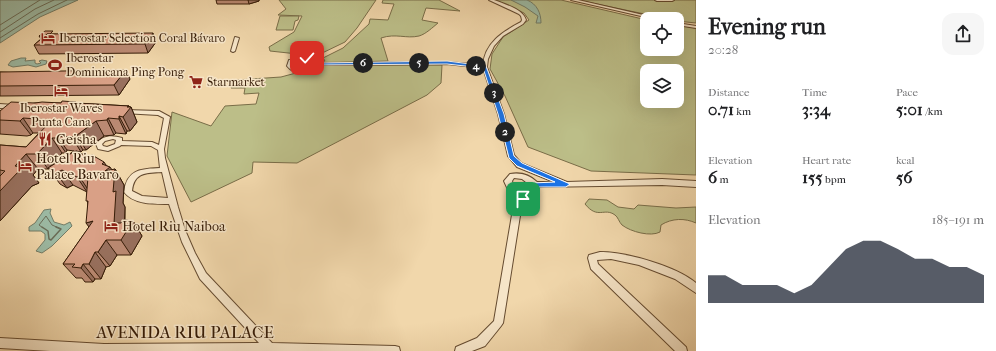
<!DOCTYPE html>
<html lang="en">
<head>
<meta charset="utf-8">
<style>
	:root { --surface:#fff; --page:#f6f6f6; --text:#202124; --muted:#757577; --accent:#111827 }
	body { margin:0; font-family:"IM FELL French Canon",serif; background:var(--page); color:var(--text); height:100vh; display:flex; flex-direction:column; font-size:15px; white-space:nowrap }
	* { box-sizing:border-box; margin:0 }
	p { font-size:13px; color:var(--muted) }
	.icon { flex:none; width:22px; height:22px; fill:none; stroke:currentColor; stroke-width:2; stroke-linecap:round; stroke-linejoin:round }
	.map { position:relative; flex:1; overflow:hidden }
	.panel { display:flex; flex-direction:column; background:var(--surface); width:300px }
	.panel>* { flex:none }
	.tools { position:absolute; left:640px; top:12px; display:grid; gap:8px }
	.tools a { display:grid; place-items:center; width:44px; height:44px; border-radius:8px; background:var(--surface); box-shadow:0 4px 16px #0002; font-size:20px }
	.pin { position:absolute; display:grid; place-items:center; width:34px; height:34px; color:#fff; margin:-17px; border-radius:8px; box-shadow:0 2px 6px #0006 }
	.km { position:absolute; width:20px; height:20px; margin:-10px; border-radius:50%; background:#222; color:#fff; font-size:11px; line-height:20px; text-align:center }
	.round { display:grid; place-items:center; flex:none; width:42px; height:42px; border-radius:12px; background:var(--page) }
	.head { display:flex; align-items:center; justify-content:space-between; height:68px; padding:0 12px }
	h1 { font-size:22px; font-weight:700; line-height:30px }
	.figures { display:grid; grid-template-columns:repeat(3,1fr); gap:6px; height:68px; padding:4px 12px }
	.figures div { display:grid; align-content:center }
	.figures b { font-size:17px; font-weight:700 }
	.figures small { font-size:11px; font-weight:400 }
	.figures p { font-size:11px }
	.chart { height:112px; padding:8px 12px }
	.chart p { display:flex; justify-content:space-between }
	.chart svg { width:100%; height:72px; margin-top:4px; fill:var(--accent); opacity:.7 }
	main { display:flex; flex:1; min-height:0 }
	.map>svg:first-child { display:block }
</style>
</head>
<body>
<main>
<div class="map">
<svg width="696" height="351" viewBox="0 0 696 351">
	<rect width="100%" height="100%" fill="#f1d7ab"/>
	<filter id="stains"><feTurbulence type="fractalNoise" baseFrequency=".005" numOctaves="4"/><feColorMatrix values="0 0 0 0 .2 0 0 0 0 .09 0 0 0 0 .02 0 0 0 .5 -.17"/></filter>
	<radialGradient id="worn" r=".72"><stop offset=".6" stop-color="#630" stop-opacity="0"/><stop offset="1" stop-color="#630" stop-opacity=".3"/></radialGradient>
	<!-- green -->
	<g fill="#bcbe88" stroke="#796d48" fill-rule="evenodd">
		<polygon points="279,0 376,0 357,28 345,42 316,56 270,51 269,47 294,32 302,16 278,15 286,9"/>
		<path d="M383,0H439L460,11L426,8L422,20L438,23C433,27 426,34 419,36C406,39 396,33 381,38L388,61L323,63L325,60L321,59L343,48L369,24L370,19L388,20L394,4L382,3Z"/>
		<path d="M496,0H561L647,20V49H677V25L696,28V175L591,171L528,147L505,96L490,69L492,54L503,37L529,20L524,13ZM647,71H677V101H647Z"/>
		<polygon points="578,0 696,0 696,23 677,21 677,19 668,19"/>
		<polygon points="280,16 299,16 298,20 295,21 293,30 276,30"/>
		<polygon points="307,58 317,62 313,70 318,69 321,65 442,65 441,83 427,95 297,163 253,162 252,173 191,202 167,156 172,112 211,126 225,106 256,104 259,93 244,94 245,88 231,88 236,80 281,77 296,73 304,73 290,68 291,61"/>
		<path d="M589,199L607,200L618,207L634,209L638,205L676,208L696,207V223C685,218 672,218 661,225L660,232C651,237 631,232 622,225C619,222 618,217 615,215C604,207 598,220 585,204Z"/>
	</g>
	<!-- water -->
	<g fill="#9cbaa4" stroke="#737b65">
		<polygon points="0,0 78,0 40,17 0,43"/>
		<path d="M511,0C516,0 524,0 527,0C537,4 541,13 541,23H536L538,16L525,7Z"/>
		<polygon points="21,58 26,58 25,61 35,60 35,63 37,64 41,63 39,61 42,60 47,61 46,64 36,67 28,65 13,67 8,65 11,61"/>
		<polygon points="51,209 50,213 54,222 64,225 70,222 72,226 52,246 42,253 36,251 45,240 45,234 41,231 29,231 29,227 35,223 44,210"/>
	</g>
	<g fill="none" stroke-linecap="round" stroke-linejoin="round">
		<!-- shore-far1 -->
		<g stroke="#696b56" stroke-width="1">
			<polyline points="0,25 40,0"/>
			<polyline points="0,32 35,9 54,0"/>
			<polyline points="0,38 38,14 67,0"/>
			<polyline points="43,228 39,225 46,216 52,225 59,228"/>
		</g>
		<!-- shore -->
		<polyline stroke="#696b56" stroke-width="1.5" points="42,227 48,231 49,239 51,240 61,229 56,227"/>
		<!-- minor casing -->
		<g stroke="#654b30" stroke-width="2">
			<g id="minor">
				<path d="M489,0H494C504,4 523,9 526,20L523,24L503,36L494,46L488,59L487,67L504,114L514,155L521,163L567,182L662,179L696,181V187L662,185L539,187L538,192C532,196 526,198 518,196L522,203L503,323L501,326L485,346L472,351H455L456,347L477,338L494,321L514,203L504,181L510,174C520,172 530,175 537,182H554L517,167L508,156L498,114L483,68L447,64L319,65C312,76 295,76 287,66L289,60C300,57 311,53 319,63L447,62L483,65C485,43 502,32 521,22L522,20L521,16L519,14ZM303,59H309L315,63V66C307,71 299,72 292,66L293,62ZM514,178L522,179L531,186V189C523,194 514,191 512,181Z"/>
				<polygon points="571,0 578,0 661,19 654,19"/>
				<polygon points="655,0 674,0 672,1 657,1"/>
				<polygon points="677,23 696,26 696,28 677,25"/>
				<polygon points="235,37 239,38 235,51 233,52 231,51"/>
				<polygon points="0,104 14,105 17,107 14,109 0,108"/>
				<path d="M125,110L159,111L170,117L164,149L165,158L178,207L185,230L195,253L206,273L272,343L395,346L399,347L400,351H50L0,348V338L104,344L259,343L200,279L182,242L169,204C155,204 134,205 124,192C127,169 141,169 160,168L158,150L151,146L121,145L120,146L108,151L98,149L96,144C103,135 112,135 122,138V141L152,142L159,145L164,118L158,115L123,113L122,112ZM113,139L116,140L115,144L107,147L103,146L102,144L105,141ZM162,172L168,198L142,196L132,191C134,172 146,173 162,172Z"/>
				<path d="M600,252C626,252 676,266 696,283V293L675,279L639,265L611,259L597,260L598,264L686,347L687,351H675L591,269L588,258L589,255Z"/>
			</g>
		</g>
		<!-- minor -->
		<use href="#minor" fill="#f6e5c8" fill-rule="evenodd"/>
	</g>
	<!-- wall -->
	<g fill="#bb8a73" stroke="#361c07" fill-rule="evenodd">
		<polygon points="216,0 259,0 259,1 249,4 217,4"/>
		<polygon points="54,34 156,42 148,53 39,54 34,45 41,39 39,36"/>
		<polygon points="0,72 130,79 119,95 0,96"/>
		<path d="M35,103H77L129,106L130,107H131L137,122L130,131H127L126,134L116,133L114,135L104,136L86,150H83L81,152L76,151L106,165L112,170L115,169L124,185L123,203L125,207V220L133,221L142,236L131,255H117L110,266L106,267L101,279H95L93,282H85L82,278H76L63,264L89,227L87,192L73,185L67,188L60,184L49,169H38L33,175L39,183L32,186L0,221V145L26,147L39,133H33L31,135L27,136L0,134V111ZM67,150L74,151L50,167L62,153H66Z"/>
	</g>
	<!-- shaded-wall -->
	<g fill="#98705e" stroke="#361c07">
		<polygon points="248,0 259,0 259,1 249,4"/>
		<polygon points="153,33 156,42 148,53 145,44"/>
		<polygon points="126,70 130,79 119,95 114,85"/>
		<polygon points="129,106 130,108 131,107 137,122 130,131 123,117 127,107"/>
		<polygon points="119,116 127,131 126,134 119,119"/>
		<polygon points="23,118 33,133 31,135 20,121"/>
		<polygon points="108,118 116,133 114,135 107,120"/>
		<polygon points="96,121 104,136 86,150 77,135"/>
		<polygon points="74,135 83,150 81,152 72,137"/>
		<polygon points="57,136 67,150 66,153 56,138"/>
		<polygon points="52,138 62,153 48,169 37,154"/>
		<polygon points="26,154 38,169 33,175 39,183 32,186 0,221 0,191 15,166"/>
		<polygon points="104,162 108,168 110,167 115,174 115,169 124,185 123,203 125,207 124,234 133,221 142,236 131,255 121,240 114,223 113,192 102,164"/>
		<polygon points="62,170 73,185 67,188 56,173"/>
		<polygon points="79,176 89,191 87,192 77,177"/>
		<polygon points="93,221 97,238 86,223"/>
		<polygon points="106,240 117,255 110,266 98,252"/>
		<polygon points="95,252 106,267 101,279 89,264"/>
		<polygon points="83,264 95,279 93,282 81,268"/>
	</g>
	<!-- building -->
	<g fill="#d9a086" stroke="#361c07">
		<polygon points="45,31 53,31 50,34 47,34 45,36 39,36"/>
		<polygon points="153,33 145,44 34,45 47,34"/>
		<polygon points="126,70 114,85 0,86 0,72 1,72"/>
		<polygon points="62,101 76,102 75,103 129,106 127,107 131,107 123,117 119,116 119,119 108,118 107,120 96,121 77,135 74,135 72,137 57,136 56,138 52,138 37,154 26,154 15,166 28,168 19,171 0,191 0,176 5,171 0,170 0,145 26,147 52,120 23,118 20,121 0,120 0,111 11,102 35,103 42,102 61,103"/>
		<polygon points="75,151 89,157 92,155 104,162 102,164 110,167 105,171 115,169 113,192 116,191 114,223 121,223 123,220 133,221 121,240 106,240 98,252 95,252 89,264 83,264 81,268 72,267 75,264 63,264 93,221 86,223 88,201 86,201 88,177 82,178 79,176 77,177 62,170 56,173 48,168"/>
	</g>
	<!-- route -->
	<polygon fill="#1a73e8" stroke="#fff" points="307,56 315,58 319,63 447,61 486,66 504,114 514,156 522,163 570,184 566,187 538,187 537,192 525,201 521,201 521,197 531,189 532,183 555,182 517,166 509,158 498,114 483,68 447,64 318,65 312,60 305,59"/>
	<!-- icons -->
	<defs>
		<g id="hotel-bare" transform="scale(1.08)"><path d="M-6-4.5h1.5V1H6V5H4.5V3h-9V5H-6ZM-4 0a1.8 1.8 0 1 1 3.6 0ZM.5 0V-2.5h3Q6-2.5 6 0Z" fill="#8f2418" stroke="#f6e5c8" stroke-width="2.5" paint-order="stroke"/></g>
		<g id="stadium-bare" transform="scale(1.08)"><path d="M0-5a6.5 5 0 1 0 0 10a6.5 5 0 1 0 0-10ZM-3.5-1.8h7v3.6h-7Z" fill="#8f2418" stroke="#f6e5c8" stroke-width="2.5" paint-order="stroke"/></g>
		<g id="supermarket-bare" transform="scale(1.08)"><path d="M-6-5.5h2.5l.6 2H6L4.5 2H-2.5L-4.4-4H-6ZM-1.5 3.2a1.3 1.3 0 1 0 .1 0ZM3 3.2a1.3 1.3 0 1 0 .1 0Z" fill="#8f2418" stroke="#f6e5c8" stroke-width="2.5" paint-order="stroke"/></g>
		<g id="restaurant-bare" transform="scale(1.08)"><path d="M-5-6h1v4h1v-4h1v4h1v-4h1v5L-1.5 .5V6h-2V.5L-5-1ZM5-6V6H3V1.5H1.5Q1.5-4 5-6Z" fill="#8f2418" stroke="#f6e5c8" stroke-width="2.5" paint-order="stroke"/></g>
	</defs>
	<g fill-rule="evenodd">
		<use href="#hotel-bare" x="48" y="38"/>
		<use href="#stadium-bare" x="55" y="65"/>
		<use href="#supermarket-bare" x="196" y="82"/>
		<use href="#hotel-bare" x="61" y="91"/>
		<use href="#restaurant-bare" x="45" y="139"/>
		<use href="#hotel-bare" x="25" y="166"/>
		<use href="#hotel-bare" x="111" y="226"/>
	</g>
	<g text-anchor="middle" stroke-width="3" stroke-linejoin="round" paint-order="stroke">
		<!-- far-poi labels -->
		<g font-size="12" fill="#361c07" stroke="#f6e5c8" text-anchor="start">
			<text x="59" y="42">Iberostar Selection Coral Bávaro</text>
			<text x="66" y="62">Iberostar<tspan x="66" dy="14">Dominicana Ping Pong</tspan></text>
			<text x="207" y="86">Starmarket</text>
			<text x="61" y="112" text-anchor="middle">Iberostar Waves<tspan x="61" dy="14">Punta Cana</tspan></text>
		</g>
		<!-- poi labels -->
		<g font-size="14" fill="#361c07" stroke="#f6e5c8" text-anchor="start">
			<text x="56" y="144">Geisha</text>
			<text x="36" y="163">Hotel Riu<tspan x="36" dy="16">Palace Bavaro</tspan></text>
			<text x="122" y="231">Hotel Riu Naiboa</text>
		</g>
		<!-- near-street labels -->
		<g font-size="17" fill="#361c07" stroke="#f6e5c8">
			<text x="185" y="338">AVENIDA RIU PALACE</text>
		</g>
	</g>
	<rect width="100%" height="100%" filter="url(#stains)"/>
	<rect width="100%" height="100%" fill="url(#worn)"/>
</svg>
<div class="tools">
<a><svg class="icon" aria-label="locate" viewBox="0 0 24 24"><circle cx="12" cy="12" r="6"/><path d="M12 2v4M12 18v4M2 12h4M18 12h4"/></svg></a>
<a><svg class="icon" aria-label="layers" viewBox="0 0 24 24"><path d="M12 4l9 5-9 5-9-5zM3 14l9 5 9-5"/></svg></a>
</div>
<div class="pin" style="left:523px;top:199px;background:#1e9e55"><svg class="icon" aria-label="arrive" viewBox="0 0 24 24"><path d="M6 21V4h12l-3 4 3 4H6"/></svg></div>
<div class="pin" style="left:307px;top:58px;background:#d93025"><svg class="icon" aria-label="check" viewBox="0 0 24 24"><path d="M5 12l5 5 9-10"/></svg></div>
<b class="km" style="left:505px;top:132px">2</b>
<b class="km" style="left:494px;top:93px">3</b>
<b class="km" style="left:476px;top:66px">4</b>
<b class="km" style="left:419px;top:63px">5</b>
<b class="km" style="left:363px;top:63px">6</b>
</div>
<section class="panel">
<div class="head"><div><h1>Evening run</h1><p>20:28</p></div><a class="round"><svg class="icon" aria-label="share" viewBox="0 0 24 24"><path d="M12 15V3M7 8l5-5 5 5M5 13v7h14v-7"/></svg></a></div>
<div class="figures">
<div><p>Distance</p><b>0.71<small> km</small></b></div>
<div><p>Time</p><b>3:34</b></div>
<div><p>Pace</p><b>5:01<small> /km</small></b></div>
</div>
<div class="figures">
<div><p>Elevation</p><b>6<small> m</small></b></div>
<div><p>Heart rate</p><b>155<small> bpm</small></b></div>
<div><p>kcal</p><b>56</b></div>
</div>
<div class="chart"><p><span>Elevation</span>185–191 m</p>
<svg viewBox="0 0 160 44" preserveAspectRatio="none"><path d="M0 44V27L10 27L20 33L30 33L40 33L50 38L60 33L70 22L80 11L90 6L100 6L110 11L120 17L130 17L140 22L150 22L160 27V44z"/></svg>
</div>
</section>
</main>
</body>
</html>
